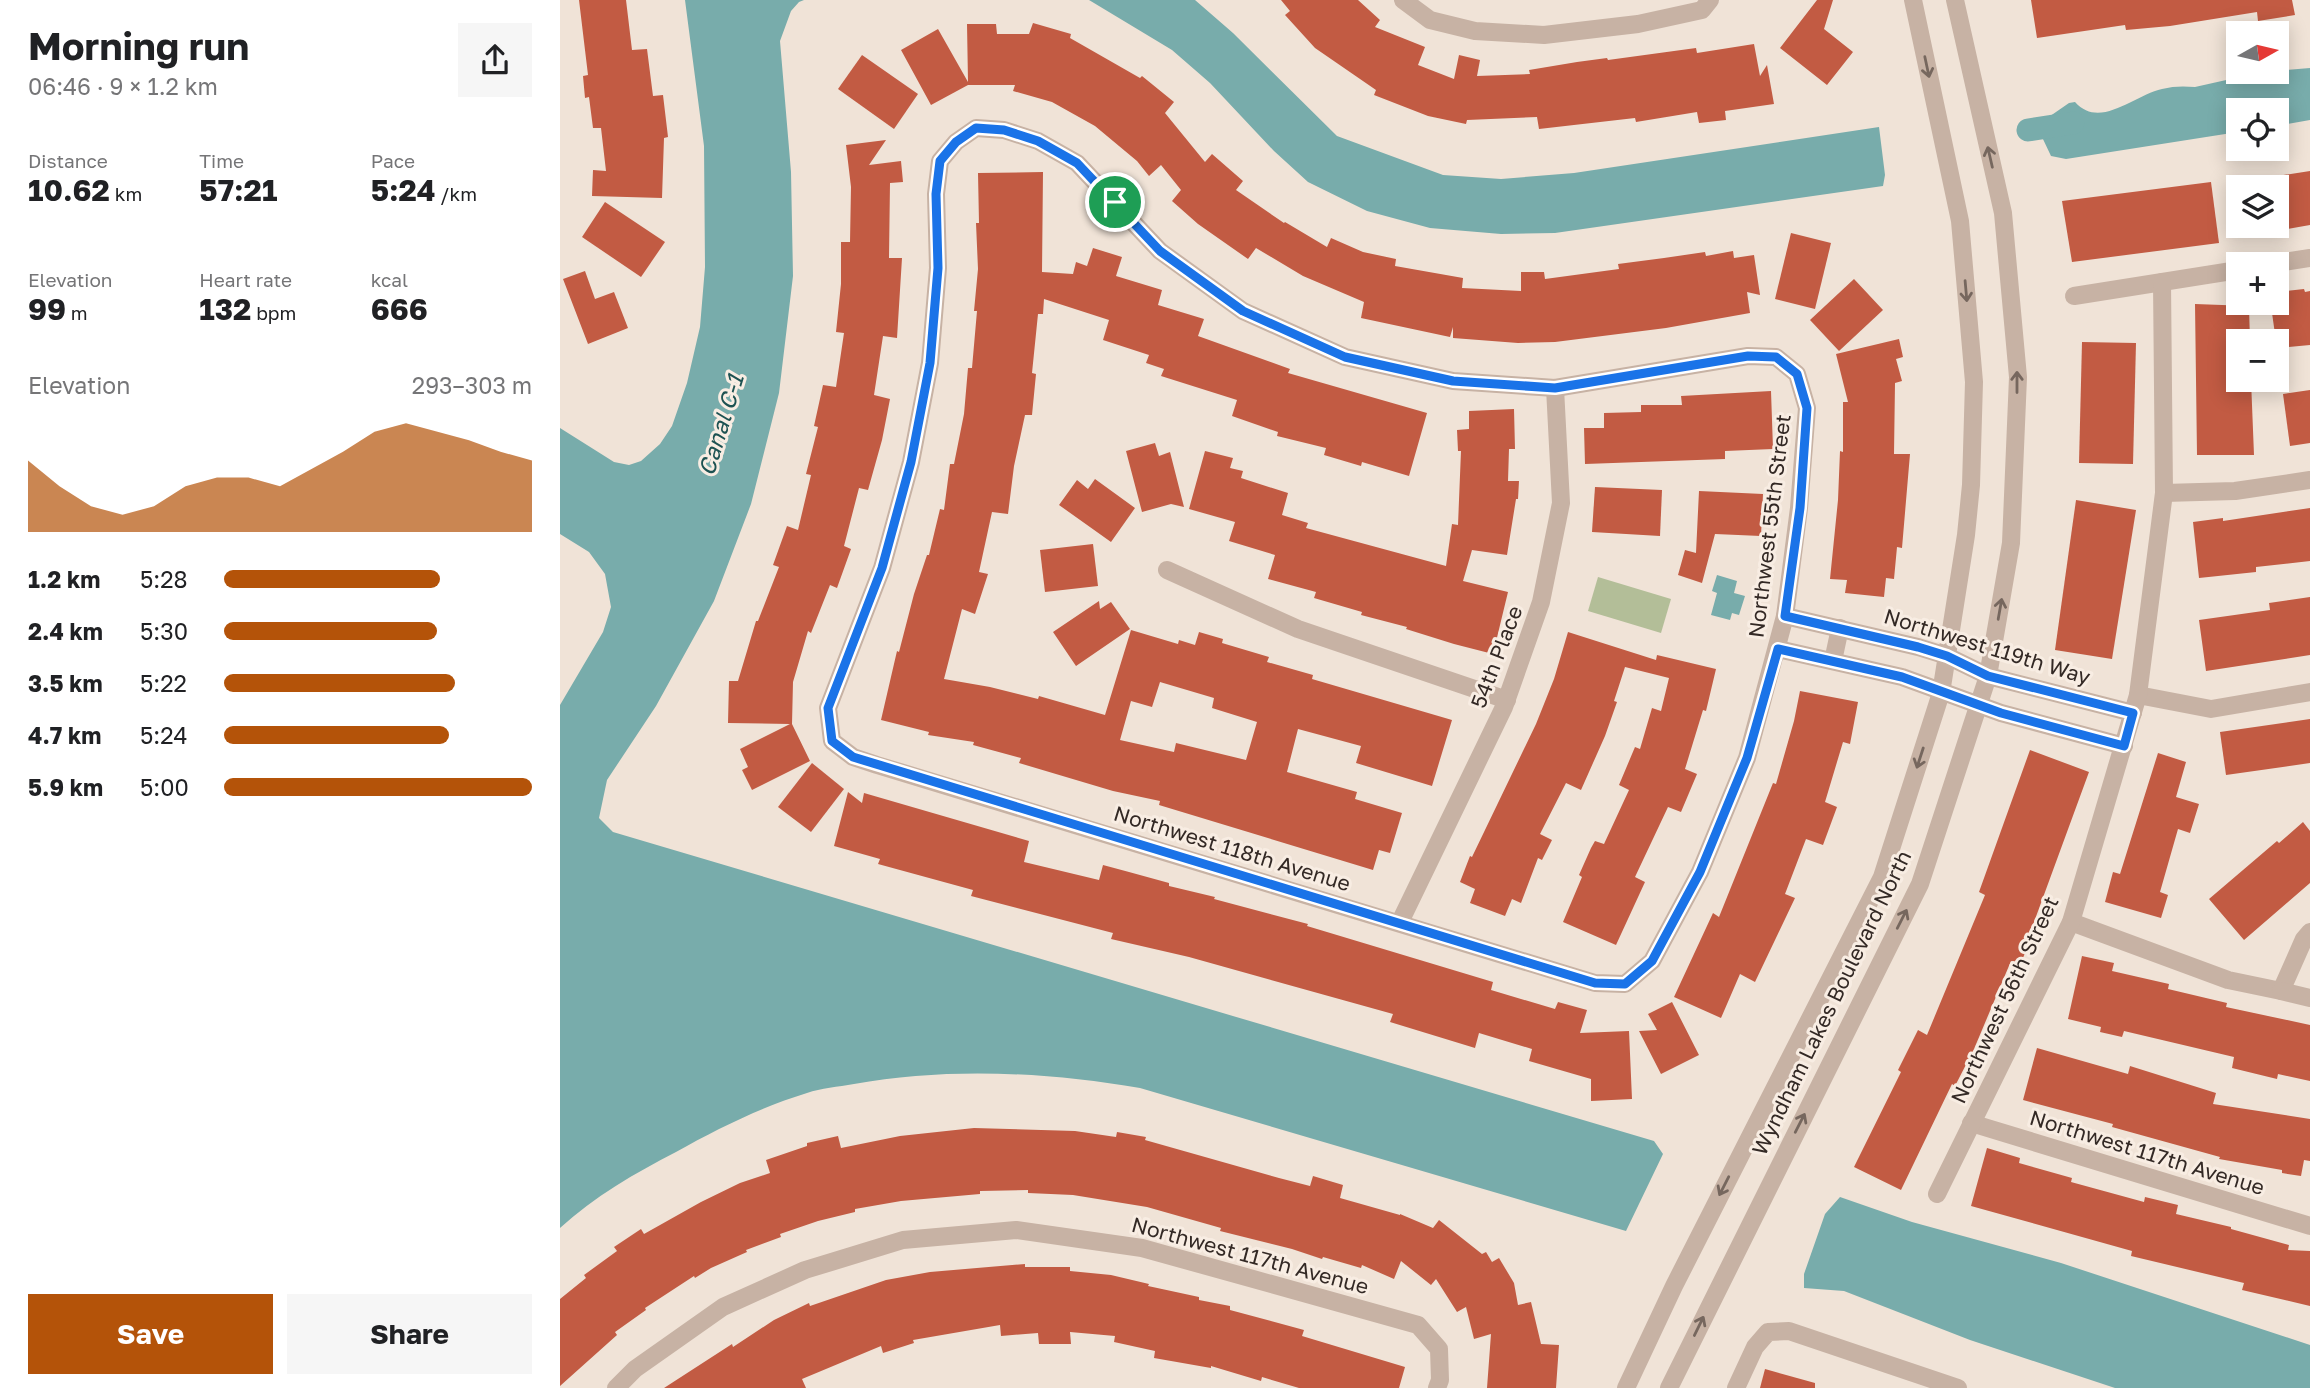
<!DOCTYPE html>
<html lang="en">
<head>
<meta charset="utf-8">
<style>
	:root { --surface:#fff; --page:#f6f6f6; --text:#202124; --muted:#757577; --accent:#b45309 }
	body { margin:0; font-family:"Golos Text",sans-serif; background:var(--page); color:var(--text); height:100vh; display:flex; flex-direction:column; font-size:26px; white-space:nowrap }
	* { box-sizing:border-box; margin:0 }
	p { font-size:23px; color:var(--muted) }
	.icon { flex:none; width:38px; height:38px; fill:none; stroke:currentColor; stroke-width:2; stroke-linecap:round; stroke-linejoin:round }
	.map { position:relative; flex:1; overflow:hidden }
	.sheet { display:flex; flex-direction:column; background:var(--surface); width:560px }
	.sheet>* { flex:none }
	.needle { width:46px; rotate:82deg }
	.buttons { position:absolute; left:1666px; top:21px; display:grid; gap:14px }
	.buttons a { display:grid; place-items:center; width:63px; height:63px; border-radius:0px; background:var(--surface); box-shadow:0 4px 18px #0003; font-size:35px }
	.pin { position:absolute; display:grid; place-items:center; width:60px; height:60px; color:#fff; margin:-30px; border:4px solid #fff; border-radius:50%; box-shadow:0 2px 7px #0007 }
	.round { display:grid; place-items:center; flex:none; width:74px; height:74px; border-radius:0px; background:var(--page) }
	.headline { display:flex; align-items:center; justify-content:space-between; height:119px; padding:0 28px }
	h1 { font-size:38px; font-weight:700; line-height:52px }
	.stats { display:grid; grid-template-columns:repeat(3,1fr); gap:10px; height:119px; padding:7px 28px }
	.stats div { display:grid; align-content:center }
	.stats b { font-size:30px; font-weight:700 }
	.stats small { font-size:19px; font-weight:400 }
	.stats p { font-size:19px }
	.chart { height:196px; padding:14px 28px }
	.chart p { display:flex; justify-content:space-between }
	.chart svg { width:100%; height:126px; margin-top:7px; fill:var(--accent); opacity:.7 }
	.button { display:flex; gap:14px; margin-top:auto; padding:14px 28px }
	.button a { flex:1; height:80px; border-radius:0px; background:var(--accent); color:#fff; font-size:28px; font-weight:700; line-height:80px; text-align:center }
	.button a+a { background:var(--page); color:var(--text) }
	ul { padding:0 28px; list-style:none; font-size:23px }
	li { display:grid; grid-template-columns:112px 84px 1fr; align-items:center; height:52px }
	li i { height:18px; border-radius:9px; background:var(--accent) }
	main { display:flex; flex:1; min-height:0 }
	.map>svg:first-child { display:block }
</style>
</head>
<body>
<main>
<section class="sheet">
<div class="headline"><div><h1>Morning run</h1><p>06:46 · 9 × 1.2 km</p></div><a class="round"><svg class="icon" aria-label="share" viewBox="0 0 24 24"><path d="M12 15V3M7 8l5-5 5 5M5 13v7h14v-7"/></svg></a></div>
<div class="stats">
<div><p>Distance</p><b>10.62<small> km</small></b></div>
<div><p>Time</p><b>57:21</b></div>
<div><p>Pace</p><b>5:24<small> /km</small></b></div>
</div>
<div class="stats">
<div><p>Elevation</p><b>99<small> m</small></b></div>
<div><p>Heart rate</p><b>132<small> bpm</small></b></div>
<div><p>kcal</p><b>666</b></div>
</div>
<div class="chart"><p><span>Elevation</span>293–303 m</p>
<svg viewBox="0 0 160 44" preserveAspectRatio="none"><path d="M0 44V19L10 28L20 35L30 38L40 35L50 28L60 25L70 25L80 28L90 22L100 16L110 9L120 6L130 9L140 12L150 16L160 19V44z"/></svg>
</div>
<ul>
<li><b>1.2 km</b>5:28<i style="width:70%"></i></li>
<li><b>2.4 km</b>5:30<i style="width:69%"></i></li>
<li><b>3.5 km</b>5:22<i style="width:75%"></i></li>
<li><b>4.7 km</b>5:24<i style="width:73%"></i></li>
<li><b>5.9 km</b>5:00<i style="width:100%"></i></li>
</ul>
<div class="button"><a>Save</a><a>Share</a></div>
</section>
<div class="map">
<svg width="1750" height="1388" viewBox="0 0 1750 1388">
	<rect width="100%" height="100%" fill="#f0e3d7"/>
	<!-- green -->
	<polygon fill="#b3be98" points="1038,577 1111,599 1101,633 1028,611"/>
	<!-- water -->
	<g fill="#78acab">
		<path d="M125,0H244L239,2L231,11L220,41L231,172L233,276L219,393L191,504L154,601L96,706L47,780L39,818L53,832L1094,1141L1103,1154L1066,1231L580,1088C486,1072 388,1067 294,1084C278,1087 261,1088 247,1093C201,1107 157,1129 116,1152C75,1173 34,1197 0,1228V705L43,632L51,607L45,574L29,552L0,534V428L54,462L69,465L81,461L100,444L112,426L127,383L140,327L145,267L144,146Z"/>
		<polygon points="529,0 635,0 673,33 777,136 883,175 941,179 1014,173 1319,127 1325,175 1323,186 995,233 941,234 870,228 807,211 748,182 714,151 650,83 612,50"/>
		<path d="M1750,68V120L1717,126V110H1678V132L1506,159L1491,156L1482,137L1483,121L1509,103L1515,102C1540,130 1574,95 1602,89C1613,86 1624,86 1635,87L1702,72Z"/>
		<polygon points="1157,575 1177,581 1174,593 1185,596 1179,615 1172,613 1170,620 1151,615 1157,593 1152,591"/>
		<polygon points="1280,1197 1352,1222 1501,1263 1750,1345 1750,1388 1555,1388 1410,1340 1284,1291 1244,1288 1244,1274 1265,1214"/>
	</g>
	<g fill="none" stroke-linecap="round" stroke-linejoin="round">
		<!-- canal -->
		<polyline stroke="#78acab" stroke-width="23" points="1468,130 1513,123"/>
	</g>
	<!-- building -->
	<g fill="#c25b43" fill-rule="evenodd">
		<polygon points="19,0 66,0 72,50 87,49 93,96 103,95 108,137 104,138 102,198 32,196 33,170 46,171 41,128 33,128 29,97 25,98 23,76 28,75"/>
		<polygon points="721,0 798,0 820,20 815,27 865,47 858,65 894,79 899,55 920,60 917,76 970,74 969,70 1017,62 1047,58 1048,60 1136,48 1137,53 1194,44 1200,76 1207,65 1214,104 1165,111 1166,120 1139,123 1137,112 1076,122 1075,118 979,129 977,117 907,120 906,124 868,116 814,95 816,90 755,48 725,15 730,11"/>
		<polygon points="1257,0 1273,0 1264,29 1293,52 1267,85 1220,48"/>
		<polygon points="1471,0 1732,0 1735,15 1698,21 1697,12 1610,26 1566,30 1565,25 1477,38"/>
		<polygon points="473,23 511,34 510,38 580,78 582,76 614,102 605,113 645,162 652,154 683,181 676,190 724,223 725,222 767,247 771,238 803,252 836,259 835,266 903,278 902,288 961,291 961,272 984,272 985,279 1059,269 1058,264 1104,258 1145,252 1146,256 1173,251 1174,258 1194,255 1200,295 1187,292 1190,313 1106,328 995,342 958,343 893,338 893,327 890,337 801,318 804,302 743,276 696,248 688,259 638,224 612,201 621,190 601,165 589,176 577,161 535,126 492,102 453,91 455,85 408,85 371,105 341,50 378,29 408,82 407,24 436,24 437,34 469,34"/>
		<polygon points="302,55 358,94 334,129 278,89"/>
		<polygon points="326,140 309,165 341,161 343,182 330,183 329,258 342,258 337,338 323,336 314,395 330,399 322,440 308,490 299,488 284,546 291,549 277,588 270,585 251,633 248,631 233,682 232,724 250,761 192,790 182,770 188,767 180,749 230,724 168,723 169,681 178,681 196,621 198,621 219,567 213,565 227,526 238,530 251,475 246,474 258,427 254,426 263,385 276,387 284,333 276,332 281,284 281,242 290,242 291,187 286,145"/>
		<polygon points="1750,171 1750,225 1717,231 1717,176"/>
		<path d="M483,172L482,272L513,274L516,262L527,266L533,248L562,257L556,276L602,290L598,305L644,319L638,336L730,369L728,373L867,413L849,476L802,462L801,466L764,455L766,448L717,436L718,432L672,416L677,400L601,376L604,369L586,363L589,355L543,340L549,320L484,299L483,314H478L472,373L476,374L472,415H465L454,466L448,514L432,512L419,572L428,574L415,614L402,609L384,679L430,687L478,699L479,696L545,715L571,630L618,644L619,640L635,645L639,632L663,639L662,643L709,657L707,662L753,675L752,679L892,720L872,786L796,763L801,746L738,729L727,772L797,792L795,799L842,813L830,853L819,850L813,870L599,805L600,801L553,791L459,763L461,758L413,745L414,742L368,735L369,732L321,720L337,651L339,652L354,594L367,555H369L380,509L384,510L390,464H394L404,414L408,368H412L417,311H414L418,269L416,223H419L418,173ZM600,682L654,698L652,708L697,722L686,760L616,743L614,752L560,740L571,701L592,707Z"/>
		<polygon points="1651,182 1659,243 1512,262 1502,201"/>
		<polygon points="45,202 105,242 81,277 22,237"/>
		<polygon points="1231,233 1271,243 1255,309 1215,299"/>
		<polygon points="25,271 35,299 54,292 68,328 28,344 3,279"/>
		<polygon points="1294,279 1323,310 1279,351 1250,320"/>
		<polygon points="1744,289 1745,292 1750,291 1750,345 1719,348 1718,341 1716,341 1711,306 1714,306 1714,303 1717,303 1717,292"/>
		<polygon points="1635,304 1689,306 1690,341 1678,341 1678,380 1691,380 1694,455 1637,455"/>
		<polygon points="1339,339 1343,357 1336,359 1342,381 1335,383 1334,454 1350,454 1342,548 1337,547 1334,579 1326,578 1324,597 1285,593 1287,580 1270,579 1278,500 1280,451 1283,452 1283,402 1288,402 1276,354"/>
		<polygon points="1522,342 1576,343 1573,464 1519,463"/>
		<polygon points="1750,390 1750,443 1730,446 1723,394"/>
		<polygon points="1211,391 1213,449 1165,451 1165,459 1025,464 1024,428 1044,428 1044,413 1081,412 1081,405 1122,405 1121,396"/>
		<polygon points="954,409 955,449 949,449 948,481 959,481 958,499 956,499 947,555 912,550 903,581 948,592 933,654 894,644 846,629 847,627 801,615 802,612 754,598 756,592 708,579 715,555 669,541 675,522 629,509 645,451 673,458 670,468 683,471 681,478 728,493 722,515 748,523 746,528 886,566 892,524 898,525 901,451 898,451 897,430 909,429 909,411"/>
		<polygon points="595,443 599,456 610,452 624,507 611,504 582,512 566,451"/>
		<polygon points="535,479 575,508 551,542 499,505 517,480 528,489"/>
		<polygon points="1035,487 1102,490 1100,536 1032,532"/>
		<polygon points="1139,491 1203,494 1201,536 1155,534 1142,583 1118,575 1125,550 1136,553"/>
		<polygon points="1516,500 1576,510 1552,659 1495,650"/>
		<polygon points="1750,508 1750,561 1696,567 1696,572 1639,578 1633,522 1663,518 1663,521"/>
		<polygon points="533,544 538,586 485,592 480,550"/>
		<polygon points="1750,597 1750,655 1646,671 1639,620 1710,610 1709,603"/>
		<polygon points="539,601 540,609 551,602 570,629 516,666 493,632"/>
		<polygon points="1008,632 1096,660 1097,655 1156,669 1146,711 1143,710 1125,769 1137,774 1121,812 1108,807 1075,877 1085,882 1056,945 1003,922 1022,877 1019,875 1031,848 1035,841 1044,844 1069,790 1059,785 1075,747 1080,749 1092,708 1101,711 1109,678 1065,667 1054,701 1057,702 1045,736 1021,790 1006,783 980,834 992,840 982,860 978,858 961,903 952,899 945,916 910,903 915,889 900,882 910,856 912,857 976,724 994,679"/>
		<polygon points="1240,691 1298,702 1290,744 1283,742 1265,802 1277,807 1263,845 1246,839 1225,894 1235,898 1195,982 1180,974 1161,1018 1114,997 1153,913 1159,917 1213,783 1216,784 1234,721"/>
		<polygon points="1750,719 1750,763 1666,775 1660,732"/>
		<polygon points="1470,750 1529,772 1470,933 1473,934 1460,965 1451,961 1414,1049 1395,1086 1392,1084 1341,1190 1294,1167 1341,1072 1338,1070 1358,1030 1367,1035 1425,895 1419,892"/>
		<polygon points="1598,753 1626,762 1616,797 1639,804 1630,833 1618,829 1600,892 1608,895 1601,918 1545,902 1553,872 1560,874"/>
		<polygon points="252,763 284,789 251,832 218,807"/>
		<polygon points="288,792 302,803 304,793 469,841 464,862 539,880 543,865 569,872 609,883 609,886 655,897 654,899 748,924 747,926 933,982 931,990 995,1009 998,1002 1027,1010 1020,1033 1069,1031 1072,1099 1031,1101 1031,1079 969,1061 972,1049 919,1033 915,1048 830,1022 833,1014 629,957 551,939 553,933 411,896 413,890 318,864 320,859 274,846"/>
		<polygon points="1743,822 1750,831 1750,883 1684,940 1649,899 1717,841 1719,843"/>
		<polygon points="1522,956 1554,963 1552,971 1609,984 1608,989 1667,1003 1666,1007 1750,1025 1750,1081 1718,1074 1717,1079 1672,1068 1674,1057 1564,1031 1562,1037 1540,1032 1541,1027 1508,1019"/>
		<polygon points="1112,1002 1139,1055 1101,1074 1079,1031 1097,1030 1088,1014"/>
		<polygon points="1477,1048 1568,1074 1570,1066 1656,1093 1653,1104 1750,1119 1750,1161 1744,1160 1741,1176 1722,1173 1722,1170 1659,1159 1660,1157 1552,1127 1553,1124 1463,1100"/>
		<polygon points="414,1128 515,1131 556,1137 557,1132 586,1137 585,1140 719,1178 750,1186 753,1176 783,1185 780,1198 840,1215 840,1214 873,1228 879,1220 922,1254 926,1252 932,1262 939,1258 954,1283 958,1305 971,1302 981,1344 999,1345 996,1388 927,1388 931,1334 914,1339 906,1307 897,1312 876,1279 871,1285 841,1261 834,1279 802,1265 801,1268 763,1257 762,1259 732,1249 660,1231 661,1228 587,1207 513,1195 468,1193 468,1190 420,1191 420,1194 341,1201 295,1209 295,1212 258,1221 220,1234 221,1237 186,1250 187,1252 151,1268 135,1278 134,1276 85,1308 86,1310 55,1332 57,1335 0,1386 0,1299 26,1278 24,1275 57,1251 54,1247 81,1229 84,1234 141,1202 180,1183 210,1173 206,1160 247,1146 247,1143 278,1136 281,1148 340,1136"/>
		<polygon points="1427,1148 1460,1158 1459,1163 1512,1178 1511,1182 1584,1202 1585,1197 1618,1205 1616,1214 1671,1227 1671,1229 1729,1245 1728,1250 1750,1251 1750,1306 1682,1290 1684,1283 1571,1256 1572,1251 1411,1206"/>
		<polygon points="465,1264 465,1267 510,1267 510,1271 551,1275 589,1284 588,1286 639,1297 639,1300 670,1306 670,1310 744,1330 742,1336 845,1367 839,1388 739,1388 702,1377 701,1381 651,1366 651,1368 594,1358 595,1351 554,1342 555,1336 510,1332 511,1344 479,1344 478,1333 441,1336 440,1325 353,1340 354,1343 323,1353 321,1346 242,1379 246,1388 104,1388 172,1344 173,1347 214,1320 249,1303 250,1306 326,1280 370,1272"/>
		<polygon points="1205,1369 1255,1383 1255,1388 1200,1388"/>
	</g>
	<g fill="none" stroke-linecap="round" stroke-linejoin="round">
		<!-- minor -->
		<g stroke="#c7b2a4" stroke-width="18">
			<polyline points="843,0 870,20 915,31 984,35 1078,24 1142,10 1150,0"/>
			<polygon points="416,128 444,130 478,141 517,163 600,251 683,311 785,357 893,381 995,388 1188,356 1216,357 1237,374 1247,408 1239,508 1225,616 1187,758 1140,872 1092,961 1065,984 1035,983 317,765 293,757 272,741 268,708 322,568 351,462 370,363 378,268 376,194 380,161 396,142"/>
			<polyline points="1711,264 1750,258"/>
			<polyline points="1514,296 1678,270"/>
			<polyline points="1604,493 1675,491 1750,480"/>
			<polyline points="607,570 738,629 947,700"/>
			<polyline points="1225,616 1358,647 1387,656 1428,676 1573,713"/>
			<polyline points="1218,649 1342,677 1441,713 1564,746"/>
			<polyline points="1273,661 1280,628"/>
			<polyline points="1578,695 1651,709 1750,692"/>
			<polyline points="840,922 944,707 981,602 1001,503 995,388"/>
			<polyline points="1511,922 1668,980 1721,991 1744,939 1750,932"/>
			<polyline points="1721,991 1750,998"/>
			<polyline points="1411,1123 1750,1226"/>
			<polyline points="1377,1194 1511,922 1578,695 1604,493 1602,282"/>
			<polyline points="56,1388 75,1369 163,1307 245,1270 343,1240 456,1230 582,1248 858,1325 879,1349 880,1380 877,1388"/>
			<polyline points="1066,1388 1114,1286 1322,877 1381,693 1406,535 1411,485 1414,382 1400,221 1353,0"/>
			<polyline points="1109,1388 1360,884 1428,676 1451,543 1458,377 1443,213 1395,0"/>
			<polyline points="1176,1388 1195,1347 1208,1332 1229,1331 1398,1388"/>
		</g>
	</g>
	<!-- one-way arrows -->
	<defs><path id="oneway-shaft" d="M-6 0H5M1.5-3L5.5 0L1.5 3" fill="none" stroke-width="1.6" stroke-linecap="round" stroke-linejoin="round" transform="scale(1.75)"/></defs>
	<g stroke="#76675e">
		<use href="#oneway-shaft" transform="translate(1367 67) rotate(78)"/>
		<use href="#oneway-shaft" transform="translate(1430 157) rotate(-103)"/>
		<use href="#oneway-shaft" transform="translate(1406 291) rotate(85)"/>
		<use href="#oneway-shaft" transform="translate(1457 382) rotate(-90)"/>
		<use href="#oneway-shaft" transform="translate(1440 609) rotate(-80)"/>
		<use href="#oneway-shaft" transform="translate(1360 758) rotate(108)"/>
		<use href="#oneway-shaft" transform="translate(1342 919) rotate(-63)"/>
		<use href="#oneway-shaft" transform="translate(1240 1123) rotate(-63)"/>
		<use href="#oneway-shaft" transform="translate(1164 1186) rotate(117)"/>
		<use href="#oneway-shaft" transform="translate(1139 1326) rotate(-64)"/>
	</g>
	<g fill="none" stroke-linecap="round" stroke-linejoin="round">
		<!-- route casing -->
		<g stroke="#fff" stroke-width="14">
			<polygon id="route" points="416,128 444,130 478,141 517,163 600,251 683,311 785,357 893,381 995,388 1188,356 1216,357 1237,374 1247,408 1240,508 1225,616 1358,647 1387,656 1428,676 1573,713 1564,746 1441,713 1342,677 1218,649 1187,758 1140,872 1092,961 1065,984 1035,983 293,757 272,741 268,708 322,568 351,462 370,363 378,268 376,194 380,161 396,142"/>
		</g>
		<!-- route -->
		<use href="#route" stroke="#1a73e8" stroke-width="9"/>
	</g>
	<g text-anchor="middle" stroke-width="6" stroke-linejoin="round" paint-order="stroke">
		<!-- street labels -->
		<g font-size="21" fill="#332925" stroke="#f8ede3">
			<text transform="translate(1210 526) rotate(-83)" y="7">Northwest 55th Street</text>
			<text transform="translate(1427 647) rotate(17)" y="7">Northwest 119th Way</text>
			<text transform="translate(937 657) rotate(-69)" y="7">54th Place</text>
			<text transform="translate(672 849) rotate(17)" y="7">Northwest 118th Avenue</text>
			<text transform="translate(1445 1000) rotate(-65)" y="7">Northwest 56th Street</text>
			<text transform="translate(1272 1003) rotate(-64)" y="7">Wyndham Lakes Boulevard North</text>
			<text transform="translate(1587 1153) rotate(17)" y="7">Northwest 117th Avenue</text>
			<text transform="translate(690 1256) rotate(15)" y="7">Northwest 117th Avenue</text>
		</g>
		<!-- water labels -->
		<g font-size="23" font-style="italic" fill="#1d5252" stroke="#f8ede3">
			<text transform="translate(161 425) rotate(-73)" y="8">Canal C-1</text>
		</g>
	</g>
</svg>
<div class="buttons">
<a><svg class="needle" viewBox="-14 -14 28 28"><path d="M0-13l5 13h-10z" fill="#e53935"/><path d="M0 13l5-13h-10z" fill="#757577"/></svg></a>
<a><svg class="icon" aria-label="locate" viewBox="0 0 24 24"><circle cx="12" cy="12" r="6"/><path d="M12 2v4M12 18v4M2 12h4M18 12h4"/></svg></a>
<a><svg class="icon" aria-label="layers" viewBox="0 0 24 24"><path d="M12 4l9 5-9 5-9-5zM3 14l9 5 9-5"/></svg></a>
<a>+</a>
<a>−</a>
</div>
<div class="pin" style="left:555px;top:202px;background:#1e9e55"><svg class="icon" aria-label="arrive" viewBox="0 0 24 24"><path d="M6 21V4h12l-3 4 3 4H6"/></svg></div>
</div>
</main>
</body>
</html>
